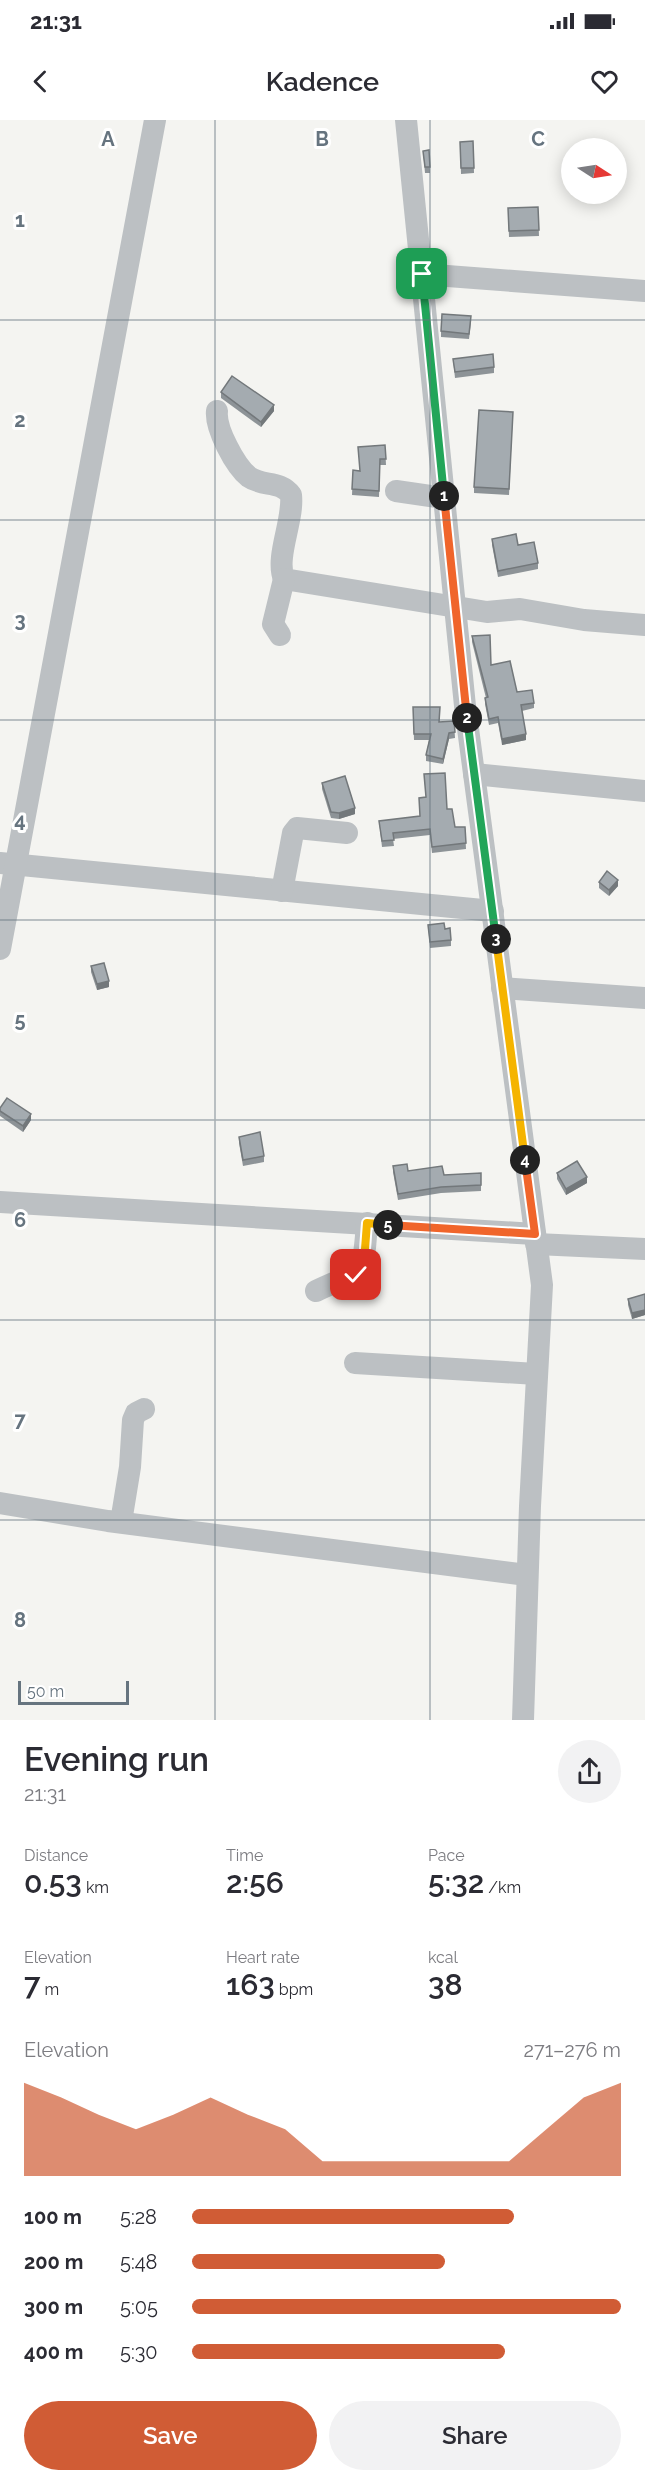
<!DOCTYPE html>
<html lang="en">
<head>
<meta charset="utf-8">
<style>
	:root { --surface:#fff; --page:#f2f2f3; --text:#2b2b33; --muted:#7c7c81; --accent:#d05c35 }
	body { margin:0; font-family:Raleway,sans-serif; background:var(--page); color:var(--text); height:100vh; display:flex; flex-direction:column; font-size:22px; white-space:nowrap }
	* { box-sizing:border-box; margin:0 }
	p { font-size:20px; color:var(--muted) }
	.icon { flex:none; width:33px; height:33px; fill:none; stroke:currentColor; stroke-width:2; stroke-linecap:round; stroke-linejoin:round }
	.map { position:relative; height:1600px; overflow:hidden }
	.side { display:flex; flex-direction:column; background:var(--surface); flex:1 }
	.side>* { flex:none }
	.needle { width:39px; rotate:102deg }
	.fabs { position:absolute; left:561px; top:18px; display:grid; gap:12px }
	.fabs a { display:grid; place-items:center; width:66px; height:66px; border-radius:50%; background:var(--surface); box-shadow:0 3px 15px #0003; font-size:30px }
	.scale { position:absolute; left:18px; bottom:15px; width:111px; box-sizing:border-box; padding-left:6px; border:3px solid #66747f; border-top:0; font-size:16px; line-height:21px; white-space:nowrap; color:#66747f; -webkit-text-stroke:4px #fff; paint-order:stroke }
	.pin { position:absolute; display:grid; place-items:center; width:51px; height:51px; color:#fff; margin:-26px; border-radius:12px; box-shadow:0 3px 9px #0006 }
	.km { position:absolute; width:30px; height:30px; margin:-15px; border-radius:50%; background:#222; color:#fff; font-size:16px; line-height:30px; text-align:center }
	.round { display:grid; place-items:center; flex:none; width:63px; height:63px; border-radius:32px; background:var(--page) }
	.overview { display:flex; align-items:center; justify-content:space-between; height:102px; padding:0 24px }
	h1 { font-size:33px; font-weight:600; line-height:45px }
	.stats { display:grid; grid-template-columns:repeat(3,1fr); gap:9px; height:102px; padding:6px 24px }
	.stats div { display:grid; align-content:center }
	.stats b { font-size:30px; font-weight:600 }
	.stats small { font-size:16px; font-weight:400 }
	.stats p { font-size:16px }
	.chart { height:168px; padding:12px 24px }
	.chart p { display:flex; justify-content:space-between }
	.chart svg { width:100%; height:108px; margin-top:6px; fill:var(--accent); opacity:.7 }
	.primary-button { display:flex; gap:12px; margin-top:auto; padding:12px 24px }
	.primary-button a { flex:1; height:69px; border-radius:36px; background:var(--accent); color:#fff; font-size:24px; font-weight:600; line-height:69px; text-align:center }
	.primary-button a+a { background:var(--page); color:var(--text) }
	ul { padding:0 24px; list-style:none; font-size:20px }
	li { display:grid; grid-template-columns:96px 72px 1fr; align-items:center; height:45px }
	li i { height:15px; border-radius:8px; background:var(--accent) }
	.status { display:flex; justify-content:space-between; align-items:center; height:42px; padding:0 30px; background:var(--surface); direction:ltr }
	.status svg { height:16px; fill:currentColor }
	header { display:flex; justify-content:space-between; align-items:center; height:78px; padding:0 24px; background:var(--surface); font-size:27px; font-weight:600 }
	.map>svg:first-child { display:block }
</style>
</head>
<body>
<div class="status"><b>21:31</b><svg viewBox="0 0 49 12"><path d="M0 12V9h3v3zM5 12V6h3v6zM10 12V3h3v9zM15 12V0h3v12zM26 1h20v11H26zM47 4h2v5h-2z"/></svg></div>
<header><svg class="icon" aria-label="back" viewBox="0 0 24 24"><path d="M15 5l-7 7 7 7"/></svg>Kadence<svg class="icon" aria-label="heart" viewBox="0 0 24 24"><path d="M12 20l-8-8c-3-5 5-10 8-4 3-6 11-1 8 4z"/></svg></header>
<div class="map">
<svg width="645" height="1600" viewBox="0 0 645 1600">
	<rect width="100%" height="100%" fill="#f4f4f1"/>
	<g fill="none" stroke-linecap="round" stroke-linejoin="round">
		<!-- minor -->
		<g stroke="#bcc0c3" stroke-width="22">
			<polyline points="406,0 465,586 542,1165 530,1386 523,1600"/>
			<polyline points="421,154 645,171"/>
			<path d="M217,291C215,308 235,346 249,357C263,367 280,360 291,375C294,400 275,437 284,459L487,492L520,489L584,500L645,505"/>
			<polyline points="396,371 444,378"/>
			<polyline points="280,515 273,504 284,459"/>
			<polyline points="474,654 645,671"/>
			<polyline points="0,743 493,791"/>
			<polyline points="282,771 293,713 297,708 347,713"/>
			<polyline points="0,829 155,0"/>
			<polyline points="502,868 645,878"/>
			<polyline points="0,1082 535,1114"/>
			<polyline points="536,1124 645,1129"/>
			<path d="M316,1171C364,1148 363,1160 367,1103"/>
			<polyline points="355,1243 537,1254"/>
			<polyline points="0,1383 108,1401 527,1455"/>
			<polyline points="121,1402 130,1347 133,1300 136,1293 144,1289"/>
		</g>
	</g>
	<!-- wall -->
	<g fill="#8d9397">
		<polygon points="473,21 474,53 461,54 460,22"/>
		<polygon points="429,30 430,53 425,53 423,31"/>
		<polygon points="538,87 539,116 509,117 508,88"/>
		<polygon points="471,202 469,219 441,217 441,211"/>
		<polygon points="453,239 494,247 494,253 455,258"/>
		<polygon points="221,272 274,291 261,307 221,278"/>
		<polygon points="513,292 509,375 474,373 474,367"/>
		<polygon points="385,325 386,345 380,345 379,377 352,375 353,350 359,351"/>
		<polygon points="492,419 518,425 538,443 538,449 498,457 492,425"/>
		<polygon points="472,516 491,545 517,572 534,583 534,588 522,591 526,620 502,625 498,603 489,605 485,584 485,578 486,578 472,522"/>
		<polygon points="413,587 440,602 454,601 455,618 449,619 443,644 426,641 426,635 429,620 414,620"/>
		<polygon points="424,654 447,689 455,707 465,707 466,729 432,733 430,715 393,719 394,726 382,727 379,701 420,696 419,678 426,677"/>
		<polygon points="322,663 355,694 339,699 331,698 322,669"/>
		<polygon points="599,762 618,766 609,776 599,768"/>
		<polygon points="428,805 445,809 451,820 451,826 430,828"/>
		<polygon points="91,846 109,867 97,870 91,852"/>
		<polygon points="0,988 31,1000 23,1012 0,996"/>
		<polygon points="239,1017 264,1036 264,1042 243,1046 239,1023"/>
		<polygon points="393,1046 408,1051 444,1055 481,1053 481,1071 441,1073 398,1080 393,1052"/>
		<polygon points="557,1053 587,1063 566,1075 557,1059"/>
		<polygon points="645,1174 645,1195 632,1199 628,1185 628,1179"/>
	</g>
	<!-- shaded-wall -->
	<g fill="#73787b">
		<polygon points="274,285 274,291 261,307 261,302"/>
		<polygon points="449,613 449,619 443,644 443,639"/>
		<polygon points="526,614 526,620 502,625 502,619"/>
		<polygon points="355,688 355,694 339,699 339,693"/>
		<polygon points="618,760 618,766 609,776 609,770"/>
		<polygon points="109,861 109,867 97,870 97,864"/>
		<polygon points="31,994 31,1000 23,1012 23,1006"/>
		<polygon points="587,1057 587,1063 566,1075 566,1069"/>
		<polygon points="645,1190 645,1195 632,1199 632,1193"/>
	</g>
	<!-- building -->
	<g fill="#a4abb0" stroke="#73787b" stroke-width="1.5">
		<polygon points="473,21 474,48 461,48 460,22"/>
		<polygon points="429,30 430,47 425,47 423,31"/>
		<polygon points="538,87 539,110 509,111 508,88"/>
		<polygon points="442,194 471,196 469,214 441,211"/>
		<polygon points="493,234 494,247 455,252 453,239"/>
		<polygon points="232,256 274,285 261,302 221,272"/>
		<polygon points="479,290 513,292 509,369 474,367"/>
		<polygon points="385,325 386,339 380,339 379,371 352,369 353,350 360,351 358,327"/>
		<polygon points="516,414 518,425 534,422 538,443 498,451 492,419"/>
		<polygon points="490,515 491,545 510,541 517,572 532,570 534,583 521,585 526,614 502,619 498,597 489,599 485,578 488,577 472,516"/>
		<polygon points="413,587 440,587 439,602 454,601 455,612 449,613 443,639 426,635 431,614 414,614"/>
		<polygon points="445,653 447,689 452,689 455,707 465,707 466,723 432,727 430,709 393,713 394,720 382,721 379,701 420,696 419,678 426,677 424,654"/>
		<polygon points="345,656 355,688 339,693 331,692 322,663"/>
		<polygon points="607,751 618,760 609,770 599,762"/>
		<polygon points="444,803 445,809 450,808 451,820 430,822 428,805"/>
		<polygon points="104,843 109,861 97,864 91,846"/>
		<polygon points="7,978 31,994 23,1006 0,991 0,988"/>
		<polygon points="260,1012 264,1036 243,1040 239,1017"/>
		<polygon points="577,1041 587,1057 566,1069 557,1053"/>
		<polygon points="407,1044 408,1051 442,1046 444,1055 481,1053 481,1065 441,1067 398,1074 393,1046"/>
		<polygon points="645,1174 645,1190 632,1193 628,1179"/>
	</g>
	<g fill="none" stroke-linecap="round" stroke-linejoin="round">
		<!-- split-1 casing -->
		<g stroke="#fff" stroke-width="12">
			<polyline id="split-1" points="422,154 444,376"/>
		</g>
		<!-- split-2 casing -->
		<g stroke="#fff" stroke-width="12">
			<polyline id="split-2" points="444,376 467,598"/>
		</g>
		<!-- split-3 casing -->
		<g stroke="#fff" stroke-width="12">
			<polyline id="split-3" points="467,598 496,819"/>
		</g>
		<!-- split-4 casing -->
		<g stroke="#fff" stroke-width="12">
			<polyline id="split-4" points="496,819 525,1040"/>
		</g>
		<!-- split-5 casing -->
		<g stroke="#fff" stroke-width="12">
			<polyline id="split-5" points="388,1105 535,1114 525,1040"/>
		</g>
		<!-- split-6 casing -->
		<g stroke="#fff" stroke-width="12">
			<polyline id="split-6" points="356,1155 364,1142 367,1103 388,1105"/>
		</g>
		<!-- split-1 -->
		<use href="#split-1" stroke="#22a559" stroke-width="8"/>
		<!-- split-2 -->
		<use href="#split-2" stroke="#f0652b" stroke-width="8"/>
		<!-- split-3 -->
		<use href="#split-3" stroke="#22a559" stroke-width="8"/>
		<!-- split-4 -->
		<use href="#split-4" stroke="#f5b400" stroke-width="8"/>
		<!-- split-5 -->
		<use href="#split-5" stroke="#f0652b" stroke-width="8"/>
		<!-- split-6 -->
		<use href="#split-6" stroke="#f5b400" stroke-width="8"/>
	</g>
	<!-- grid -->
	<path fill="none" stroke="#66747f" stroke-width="1.5" stroke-opacity="0.55" d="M215,0V1600M430,0V1600M0,200H645M0,400H645M0,600H645M0,800H645M0,1000H645M0,1200H645M0,1400H645"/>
	<g font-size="20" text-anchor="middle" font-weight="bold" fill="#66747f" stroke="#fff" stroke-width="6" stroke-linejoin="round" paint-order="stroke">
		<text x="108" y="26">A</text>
		<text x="322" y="26">B</text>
		<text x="538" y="26">C</text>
		<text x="20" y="107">1</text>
		<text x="20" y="307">2</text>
		<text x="20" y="507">3</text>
		<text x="20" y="707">4</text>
		<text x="20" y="907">5</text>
		<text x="20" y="1107">6</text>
		<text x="20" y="1307">7</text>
		<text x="20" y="1507">8</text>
	</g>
</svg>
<div class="fabs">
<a><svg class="needle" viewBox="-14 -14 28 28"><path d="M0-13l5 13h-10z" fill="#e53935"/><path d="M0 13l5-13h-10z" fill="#7c7c81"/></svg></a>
</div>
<div class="scale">50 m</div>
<div class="pin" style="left:422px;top:154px;background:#1e9e55"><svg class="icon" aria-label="arrive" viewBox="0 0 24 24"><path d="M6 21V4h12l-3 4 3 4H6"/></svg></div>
<div class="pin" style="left:356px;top:1155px;background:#d93025"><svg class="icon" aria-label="check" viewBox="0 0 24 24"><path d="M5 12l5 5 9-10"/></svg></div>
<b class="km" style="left:444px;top:376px">1</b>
<b class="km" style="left:467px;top:598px">2</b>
<b class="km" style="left:496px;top:819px">3</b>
<b class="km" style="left:525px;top:1040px">4</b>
<b class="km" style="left:388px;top:1105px">5</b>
</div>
<section class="side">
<div class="overview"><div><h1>Evening run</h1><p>21:31</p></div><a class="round"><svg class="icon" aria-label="share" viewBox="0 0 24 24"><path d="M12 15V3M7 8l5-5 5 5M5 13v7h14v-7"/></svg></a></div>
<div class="stats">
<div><p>Distance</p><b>0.53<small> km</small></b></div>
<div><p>Time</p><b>2:56</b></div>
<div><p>Pace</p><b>5:32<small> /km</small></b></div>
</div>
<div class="stats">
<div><p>Elevation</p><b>7<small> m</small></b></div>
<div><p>Heart rate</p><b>163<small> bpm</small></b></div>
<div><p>kcal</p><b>38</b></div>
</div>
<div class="chart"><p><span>Elevation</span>271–276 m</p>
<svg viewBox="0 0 160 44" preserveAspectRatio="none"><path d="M0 44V6L10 12L20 19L30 25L40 19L50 12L60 19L70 25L80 38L90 38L100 38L110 38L120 38L130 38L140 25L150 12L160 6V44z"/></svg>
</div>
<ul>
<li><b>100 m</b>5:28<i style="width:75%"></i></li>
<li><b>200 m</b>5:48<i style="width:59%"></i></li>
<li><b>300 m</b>5:05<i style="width:100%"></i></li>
<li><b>400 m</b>5:30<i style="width:73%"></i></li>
</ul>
<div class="primary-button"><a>Save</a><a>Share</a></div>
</section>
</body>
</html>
